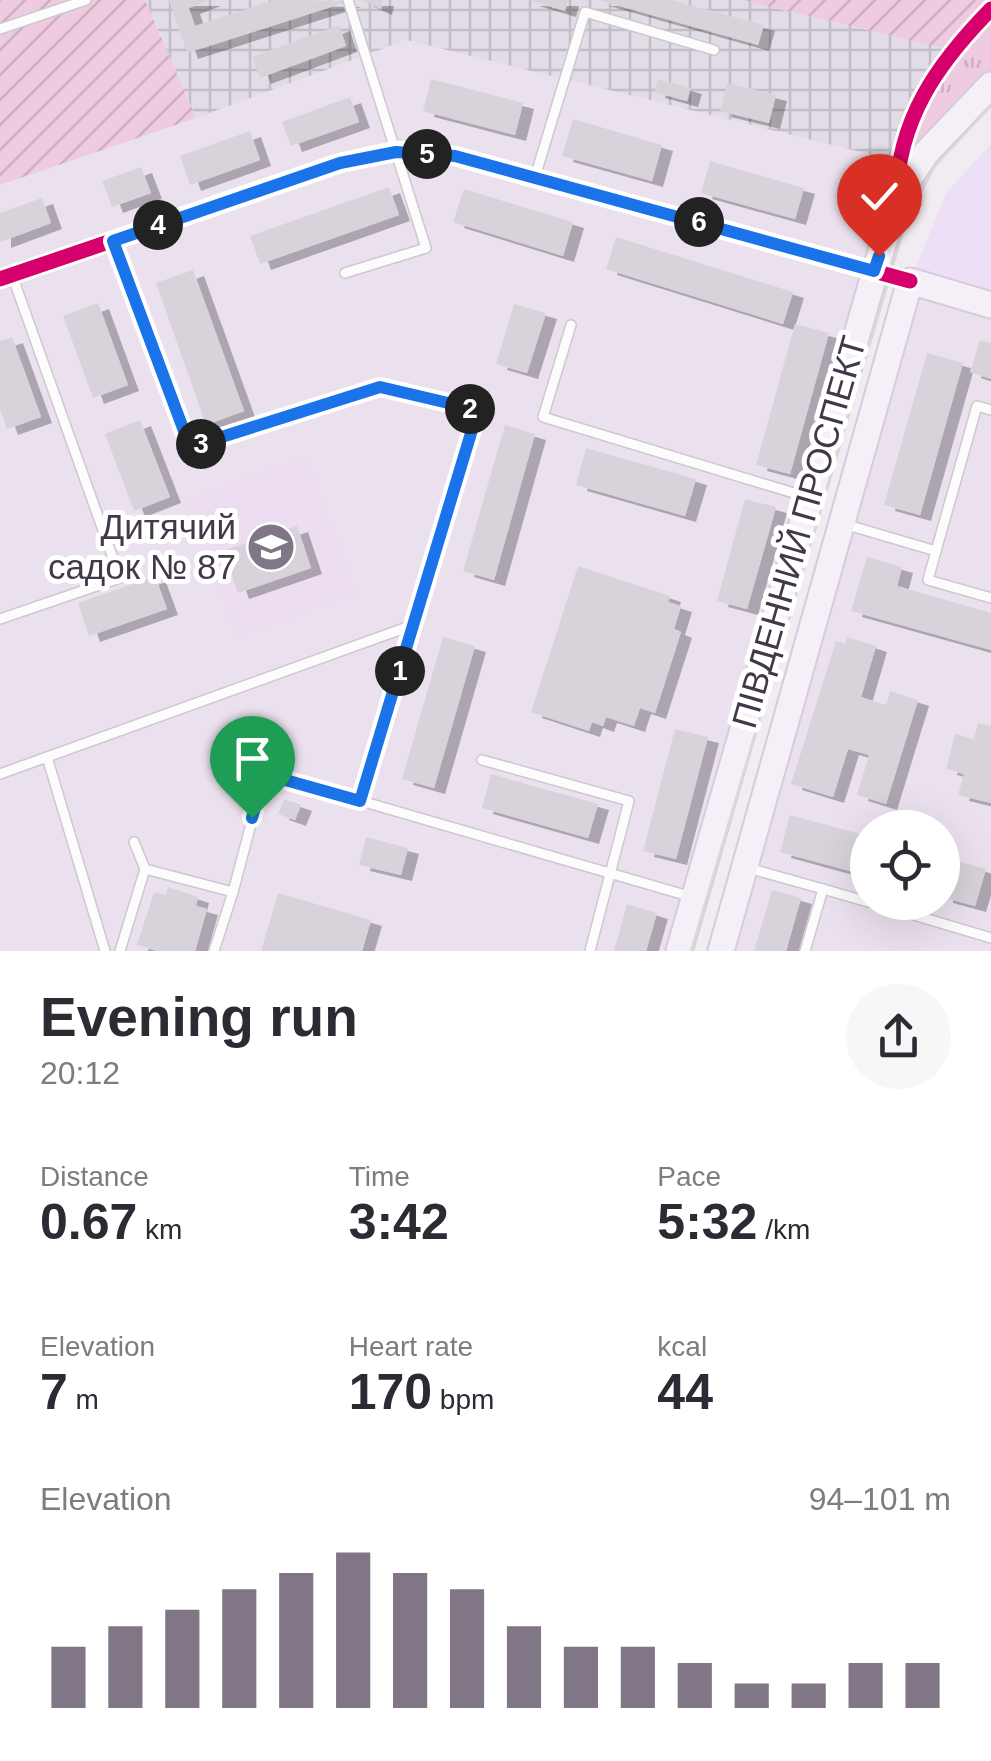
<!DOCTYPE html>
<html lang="en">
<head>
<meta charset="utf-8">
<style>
	:root { --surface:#fff; --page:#f7f7f7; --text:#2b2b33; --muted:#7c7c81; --accent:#807685 }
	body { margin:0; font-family:Helvetica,sans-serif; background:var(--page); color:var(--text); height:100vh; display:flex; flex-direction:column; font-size:38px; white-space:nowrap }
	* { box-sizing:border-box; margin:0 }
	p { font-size:32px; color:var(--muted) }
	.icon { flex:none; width:55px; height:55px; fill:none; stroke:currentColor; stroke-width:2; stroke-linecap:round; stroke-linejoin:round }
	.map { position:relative; height:951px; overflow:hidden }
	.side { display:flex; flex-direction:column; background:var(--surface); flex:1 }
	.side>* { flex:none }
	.buttons { position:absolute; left:850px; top:810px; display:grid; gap:20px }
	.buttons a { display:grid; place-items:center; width:110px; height:110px; border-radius:50%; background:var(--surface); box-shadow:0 10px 40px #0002; font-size:50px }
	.pin { position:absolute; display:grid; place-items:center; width:85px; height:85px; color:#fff; margin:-102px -42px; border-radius:50% 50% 50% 0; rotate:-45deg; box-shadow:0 0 10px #0007 }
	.pin .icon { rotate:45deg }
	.km { position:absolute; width:50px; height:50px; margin:-25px; border-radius:50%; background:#222; color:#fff; font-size:28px; line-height:50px; text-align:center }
	.round { display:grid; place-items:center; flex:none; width:105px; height:105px; border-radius:52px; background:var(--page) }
	.head { display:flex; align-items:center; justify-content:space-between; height:170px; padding:0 40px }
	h1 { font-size:55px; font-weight:600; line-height:75px }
	.figures { display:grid; grid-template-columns:repeat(3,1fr); gap:15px; height:170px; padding:10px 40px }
	.figures div { display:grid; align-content:center }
	.figures b { font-size:50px; font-weight:600 }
	.figures small { font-size:28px; font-weight:400 }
	.figures p { font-size:28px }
	.chart { height:280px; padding:20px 40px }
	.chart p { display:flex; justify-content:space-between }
	.chart svg { width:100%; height:180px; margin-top:10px; stroke:var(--accent); stroke-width:6 }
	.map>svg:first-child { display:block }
</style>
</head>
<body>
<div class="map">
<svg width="991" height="951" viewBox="0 0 991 951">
	<defs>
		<pattern id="industrial-grid" width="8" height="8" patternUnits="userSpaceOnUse" patternTransform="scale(2.5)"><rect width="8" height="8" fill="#e1dce5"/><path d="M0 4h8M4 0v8" fill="none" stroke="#c2bdc6"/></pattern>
		<pattern id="grass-tufts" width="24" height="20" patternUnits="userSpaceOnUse" patternTransform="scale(2.5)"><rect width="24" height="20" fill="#eecbdf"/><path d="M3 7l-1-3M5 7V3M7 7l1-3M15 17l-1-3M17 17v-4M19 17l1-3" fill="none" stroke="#cdafc1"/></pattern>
		<pattern id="garden-furrows" width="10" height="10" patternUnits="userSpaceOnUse" patternTransform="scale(2.5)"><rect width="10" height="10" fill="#eecbdf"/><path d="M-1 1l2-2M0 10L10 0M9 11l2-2" fill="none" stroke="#cdafc1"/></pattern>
		<filter id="shadow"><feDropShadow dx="11" dy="6" stdDeviation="0" flood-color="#0004"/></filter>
	</defs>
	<rect width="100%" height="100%" fill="#f1ecf2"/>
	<!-- residential -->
	<g fill="#ebe1ee" fill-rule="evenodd">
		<polygon points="406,40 897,161 679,951 0,951 0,185"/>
		<path d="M910,281L991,305V951H721ZM868,828H942V902H868Z"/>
	</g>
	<!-- commercial -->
	<polygon fill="#eddff5" points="991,144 991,305 910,281 946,193"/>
	<!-- industrial -->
	<polygon fill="url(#industrial-grid)" points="145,0 741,0 951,50 897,161 406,40 196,118"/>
	<!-- education -->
	<polygon fill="#ecdef0" points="306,456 357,593 237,638 186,500"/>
	<!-- grass -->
	<polygon fill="url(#grass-tufts)" points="991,9 991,85 926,153 897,161 918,97"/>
	<!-- garden -->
	<g fill="url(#garden-furrows)">
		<polygon points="0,0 145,0 196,118 0,185"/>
		<polygon points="741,0 991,0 991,9 951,50"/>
	</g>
	<!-- building -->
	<g fill="#d8d3db" filter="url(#shadow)">
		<polygon points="169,0 210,0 189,8 195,26 274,0 350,1 187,53"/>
		<polygon points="361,0 383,0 381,9"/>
		<polygon points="528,0 568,0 565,11"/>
		<polygon points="598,0 671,0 764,25 758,45"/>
		<polygon points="339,25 346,46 260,78 252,57"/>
		<polygon points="431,79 523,103 515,135 423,111"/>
		<polygon points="658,79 691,88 687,101 654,92"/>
		<polygon points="727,83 776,95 769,123 720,111"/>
		<polygon points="350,97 359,122 291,146 282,122"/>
		<polygon points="573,119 662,145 652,181 562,156"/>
		<polygon points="250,131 260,160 190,185 180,156"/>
		<polygon points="710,161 804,188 795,219 701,193"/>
		<polygon points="141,167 151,193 112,207 102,181"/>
		<polygon points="389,187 399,215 260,264 250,236"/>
		<polygon points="464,189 573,222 563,256 453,222"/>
		<polygon points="42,198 51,223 0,242 0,213"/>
		<polygon points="616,237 793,292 783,324 606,269"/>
		<polygon points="193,270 244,411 206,425 156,283"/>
		<polygon points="98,303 128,385 93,398 63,316"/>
		<polygon points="514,304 546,313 527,373 496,364"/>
		<polygon points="795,324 829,333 790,474 756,465"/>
		<polygon points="12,337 41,417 7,429 0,410 0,341"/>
		<polygon points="980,340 991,343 991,379 970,372"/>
		<polygon points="927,353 963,363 920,515 884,505"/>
		<polygon points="140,420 170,497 134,511 105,434"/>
		<polygon points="505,425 535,434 494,580 463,571"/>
		<polygon points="586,448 696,479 685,516 576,485"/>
		<polygon points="745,499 776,507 747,609 717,601"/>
		<polygon points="297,526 311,568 238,593 223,551"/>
		<polygon points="867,557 902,567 897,586 991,613 991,650 851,611"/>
		<polygon points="578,566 670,596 668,602 681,606 674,629 681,632 655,713 640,708 634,726 606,717 603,726 592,722 589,731 531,712"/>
		<polygon points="155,576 167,609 89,636 78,603"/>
		<polygon points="443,637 475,646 434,788 402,779"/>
		<polygon points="847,637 876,646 861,697 886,705 890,691 918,700 886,804 857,795 869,755 848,749 833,797 791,784 836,641 845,644"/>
		<polygon points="978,723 991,726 991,803 958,795 964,774 946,769 955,734 974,739"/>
		<polygon points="675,729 708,737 676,859 643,851"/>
		<polygon points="491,774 598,804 588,838 482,808"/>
		<polygon points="284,799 301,805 295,820 278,814"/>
		<polygon points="790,815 868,836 868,876 780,852"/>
		<polygon points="366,837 408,848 401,875 359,865"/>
		<polygon points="942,857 986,869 975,906 942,897"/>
		<polygon points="168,887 198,897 196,906 207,909 195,951 157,951 137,945 154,892 166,895"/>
		<polygon points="772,890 801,898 786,951 754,951"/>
		<polygon points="278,893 371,920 362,951 261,951"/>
		<polygon points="627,904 657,913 646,951 614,951"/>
	</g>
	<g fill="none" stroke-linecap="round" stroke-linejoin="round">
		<!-- lane casing -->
		<g stroke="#cdc8cf" stroke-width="12">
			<g id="lane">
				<polyline points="0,29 86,0"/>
				<polyline points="535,177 585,12 714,50"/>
				<polyline points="113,241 190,447 380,387 478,410 361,801 692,897"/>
				<polyline points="345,273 426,248 348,0"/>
				<polyline points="571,325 543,417 807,497"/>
				<polyline points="844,524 936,551 977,406 991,410"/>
				<polyline points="936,551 928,580 991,598"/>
				<polyline points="0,619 120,578 12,275"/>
				<polyline points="47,757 105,951"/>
				<polyline points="482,760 629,801 590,951"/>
				<polyline points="0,774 413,625"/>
				<polyline points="134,842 145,869"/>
				<polyline points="748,868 823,889 805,951"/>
				<polyline points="823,889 868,902"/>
				<polyline points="233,892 264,775 361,801"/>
				<polyline points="870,902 991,938"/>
				<polyline points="120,951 145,869 233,892 214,951"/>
			</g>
		</g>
		<!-- street casing -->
		<g stroke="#cdc8cf" stroke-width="21">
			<g id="street">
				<path d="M896,198C898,118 937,64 991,9"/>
				<polyline points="0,279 340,163 396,151 455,156 910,281"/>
			</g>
		</g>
		<!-- secondary casing -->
		<g stroke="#d7cbdb" stroke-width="29">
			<g id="secondary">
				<polyline points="679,951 896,199 926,153 991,85"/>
				<polyline points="721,951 910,281 991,305"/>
			</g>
		</g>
		<!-- lane -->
		<use href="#lane" stroke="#fdfcfd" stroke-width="9"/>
		<!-- street -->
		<use href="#street" stroke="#fdfcfd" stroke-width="18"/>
		<!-- secondary -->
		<use href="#secondary" stroke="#f5f0f7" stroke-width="25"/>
		<!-- tram -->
		<polyline stroke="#dad9da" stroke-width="2.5" points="691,951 907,218 935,166 991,106"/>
		<!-- cycleway casing -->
		<g stroke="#fff" stroke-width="21">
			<g id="cycleway">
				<path d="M896,199C898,119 937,64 991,9"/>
				<polyline points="0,279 340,163 396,151 455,156 910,281"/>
			</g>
		</g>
		<!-- cycleway -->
		<use href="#cycleway" stroke="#d6006c" stroke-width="15"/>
	</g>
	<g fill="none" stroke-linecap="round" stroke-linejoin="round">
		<!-- route casing -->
		<g stroke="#fff" stroke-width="20">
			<polyline id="route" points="252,818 264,774 360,801 478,410 380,387 190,447 113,241 340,163 396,152 455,156 874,271 879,256"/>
		</g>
		<!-- route -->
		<use href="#route" stroke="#1a73e8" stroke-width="12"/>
	</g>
	<!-- icons -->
	<defs>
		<g id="school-disc" transform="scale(2.5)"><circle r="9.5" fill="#807685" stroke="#fff"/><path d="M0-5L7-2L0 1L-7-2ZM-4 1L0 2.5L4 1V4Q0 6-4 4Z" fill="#fff"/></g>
	</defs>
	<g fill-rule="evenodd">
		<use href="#school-disc" x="271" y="547"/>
	</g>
	<g text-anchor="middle" stroke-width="10" stroke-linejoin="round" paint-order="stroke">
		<!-- poi labels -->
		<g font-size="35" fill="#43374a" stroke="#fff" text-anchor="end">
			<text x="236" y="539">Дитячий<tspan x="236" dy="40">садок № 87</tspan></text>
		</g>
		<!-- street labels -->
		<g font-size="35" fill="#43374a" stroke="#fff">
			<text transform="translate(799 532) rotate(-74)" y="12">ПІВДЕННИЙ ПРОСПЕКТ</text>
		</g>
	</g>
</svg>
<div class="buttons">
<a><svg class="icon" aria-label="locate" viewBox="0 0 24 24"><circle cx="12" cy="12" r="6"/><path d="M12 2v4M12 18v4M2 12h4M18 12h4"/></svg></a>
</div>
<div class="pin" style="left:252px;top:818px;background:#1e9e55"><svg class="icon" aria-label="arrive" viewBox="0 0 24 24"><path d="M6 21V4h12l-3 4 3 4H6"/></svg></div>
<div class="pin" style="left:879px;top:256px;background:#d93025"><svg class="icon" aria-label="check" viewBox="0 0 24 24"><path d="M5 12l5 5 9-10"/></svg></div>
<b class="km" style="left:400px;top:671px">1</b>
<b class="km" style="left:470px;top:409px">2</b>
<b class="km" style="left:201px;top:444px">3</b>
<b class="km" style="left:158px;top:225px">4</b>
<b class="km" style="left:427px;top:154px">5</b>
<b class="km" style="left:699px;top:222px">6</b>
</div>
<section class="side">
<div class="head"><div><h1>Evening run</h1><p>20:12</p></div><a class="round"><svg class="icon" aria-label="share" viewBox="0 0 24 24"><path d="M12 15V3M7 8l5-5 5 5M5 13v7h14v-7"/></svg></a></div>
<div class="figures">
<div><p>Distance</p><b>0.67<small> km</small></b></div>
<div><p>Time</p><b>3:42</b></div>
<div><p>Pace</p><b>5:32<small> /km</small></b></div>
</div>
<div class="figures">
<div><p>Elevation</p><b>7<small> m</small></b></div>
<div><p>Heart rate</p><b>170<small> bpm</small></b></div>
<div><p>kcal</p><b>44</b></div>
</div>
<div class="chart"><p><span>Elevation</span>94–101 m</p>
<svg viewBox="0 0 160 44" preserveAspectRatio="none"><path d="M5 44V29M15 44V24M25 44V20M35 44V15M45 44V11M55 44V6M65 44V11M75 44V15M85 44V24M95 44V29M105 44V29M115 44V33M125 44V38M135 44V38M145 44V33M155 44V33"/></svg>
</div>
</section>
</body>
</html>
